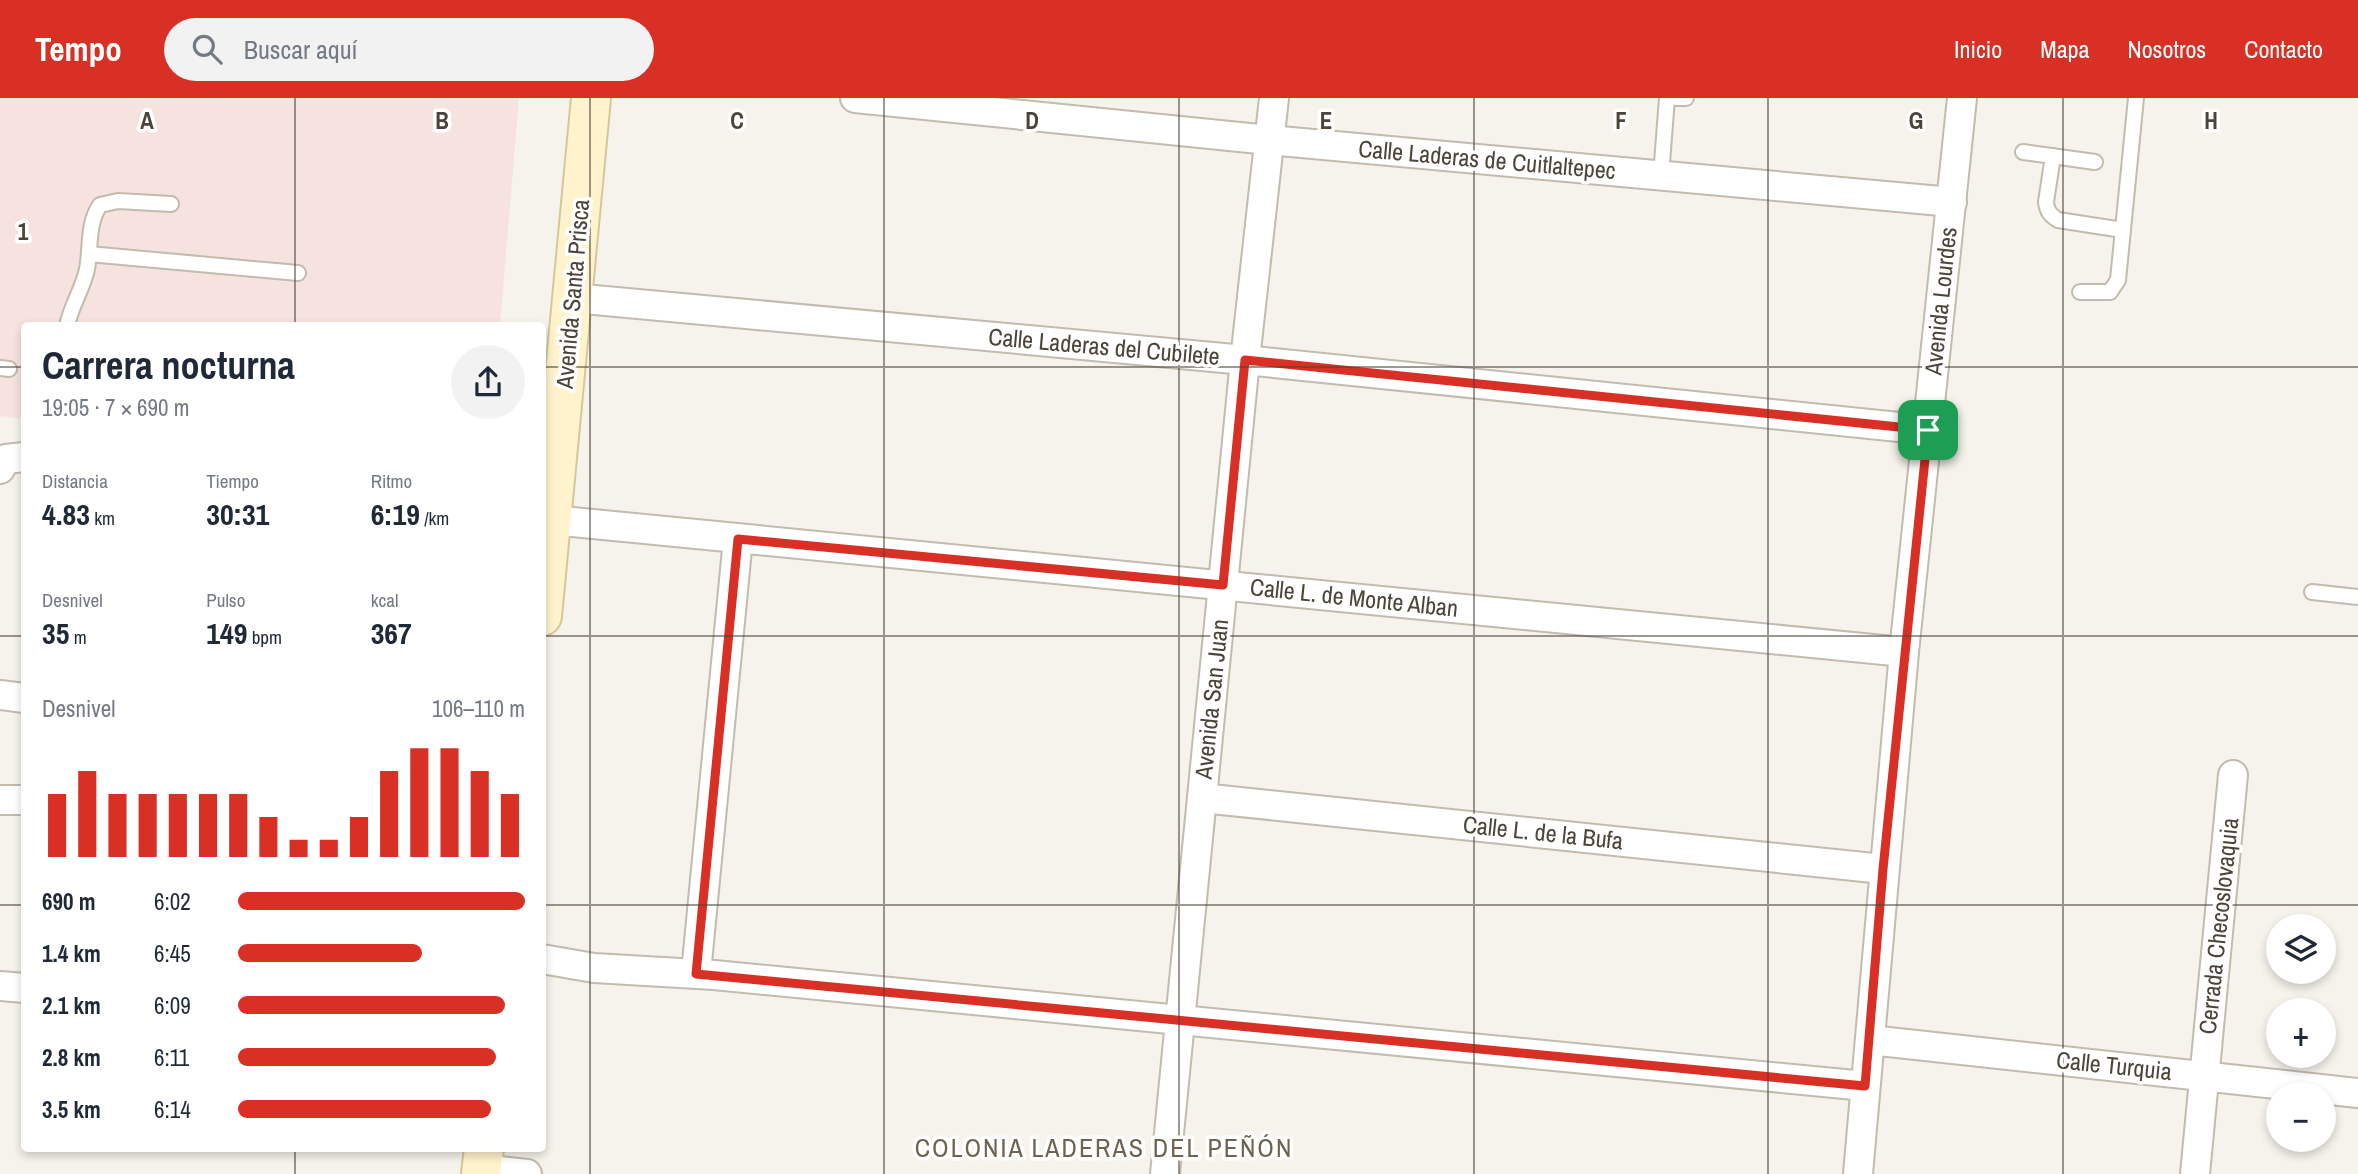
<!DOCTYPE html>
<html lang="es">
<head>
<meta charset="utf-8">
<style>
	:root { --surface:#fff; --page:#f2f2f3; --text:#1f2937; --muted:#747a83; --accent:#d93025 }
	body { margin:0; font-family:"Archivo Narrow",sans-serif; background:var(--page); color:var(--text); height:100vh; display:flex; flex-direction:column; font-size:26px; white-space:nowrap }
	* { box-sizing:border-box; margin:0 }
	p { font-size:23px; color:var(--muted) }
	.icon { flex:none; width:38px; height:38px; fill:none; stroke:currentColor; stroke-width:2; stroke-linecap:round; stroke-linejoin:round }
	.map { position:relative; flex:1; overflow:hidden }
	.side { position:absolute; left:21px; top:224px; width:525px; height:830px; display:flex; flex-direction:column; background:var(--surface); border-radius:7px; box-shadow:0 4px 10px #0003 }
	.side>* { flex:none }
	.controls { position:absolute; left:2266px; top:816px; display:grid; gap:14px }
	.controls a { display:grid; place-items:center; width:70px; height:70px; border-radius:50%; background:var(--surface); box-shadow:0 4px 10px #0003; font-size:35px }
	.pin { position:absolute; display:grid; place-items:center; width:60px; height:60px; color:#fff; margin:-30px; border-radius:14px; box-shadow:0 4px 10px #0006 }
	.round { display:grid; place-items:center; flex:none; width:74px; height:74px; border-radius:37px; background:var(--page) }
	.summary { display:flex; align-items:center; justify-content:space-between; height:119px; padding:0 21px }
	h1 { font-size:38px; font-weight:700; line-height:52px }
	.figures { display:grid; grid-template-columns:repeat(3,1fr); gap:10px; height:119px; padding:7px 21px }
	.figures div { display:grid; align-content:center }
	.figures b { font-size:30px; font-weight:700 }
	.figures small { font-size:19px; font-weight:400 }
	.figures p { font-size:19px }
	.chart { height:196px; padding:14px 21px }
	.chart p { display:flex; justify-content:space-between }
	.chart svg { width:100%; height:126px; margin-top:7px; stroke:var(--accent); stroke-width:6 }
	ul { padding:0 21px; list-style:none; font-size:23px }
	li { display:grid; grid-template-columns:112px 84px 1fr; align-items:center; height:52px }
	li i { height:18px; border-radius:9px; background:var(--accent) }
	header { display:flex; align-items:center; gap:42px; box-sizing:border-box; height:98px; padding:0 35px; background:var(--accent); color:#fff }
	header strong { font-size:33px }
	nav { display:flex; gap:38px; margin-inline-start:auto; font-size:24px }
	.search { width:490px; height:63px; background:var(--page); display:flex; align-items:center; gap:18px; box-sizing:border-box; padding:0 24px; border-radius:38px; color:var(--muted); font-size:26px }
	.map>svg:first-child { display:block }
</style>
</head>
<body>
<header>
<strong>Tempo</strong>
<div class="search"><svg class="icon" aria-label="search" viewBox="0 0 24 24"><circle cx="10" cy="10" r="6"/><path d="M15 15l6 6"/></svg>Buscar aquí</div>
<nav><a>Inicio</a><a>Mapa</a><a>Nosotros</a><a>Contacto</a></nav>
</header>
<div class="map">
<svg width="2358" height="1076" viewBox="0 0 2358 1076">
	<rect width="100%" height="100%" fill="#f6f3ec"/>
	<!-- medical -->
	<polygon fill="#f6e3e0" points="0,0 519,0 500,227 24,228 24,321 0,318"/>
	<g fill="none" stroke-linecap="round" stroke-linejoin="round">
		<!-- lane casing -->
		<g stroke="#c2bbae" stroke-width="18">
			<g id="lane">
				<polyline points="1676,0 1686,0"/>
				<polyline points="2023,54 2095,64"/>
				<path d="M2053,58L2046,104C2047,113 2050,117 2058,122L2123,132"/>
				<polyline points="1661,78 1667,0"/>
				<polyline points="89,156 298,175"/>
				<polyline points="2080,194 2110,194 2118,182 2136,0"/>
				<path d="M67,228C71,207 83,191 87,171C91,150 87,126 100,107L118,103L171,106"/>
				<polyline points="0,270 9,271"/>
				<polyline points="2312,494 2358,499"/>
			</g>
		</g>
		<!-- street casing -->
		<g stroke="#c2bbae" stroke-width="32">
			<g id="street">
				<polyline points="855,0 1269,42 1952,104"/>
				<polyline points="573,200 1245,262 1928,332"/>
				<polyline points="0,371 6,361 24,359"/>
				<polyline points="542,421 1904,554"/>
				<polyline points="0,597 24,600"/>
				<polyline points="1202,700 1883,771"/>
				<polyline points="0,702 24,702"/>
				<polyline points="542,861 594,870 714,877 1865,988"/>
				<polyline points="696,875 738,441"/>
				<polyline points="0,888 24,890"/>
				<polyline points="1870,942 2358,995"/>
				<polyline points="482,1071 527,1076"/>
				<polyline points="1165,1076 1245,262 1274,0"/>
				<polyline points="1858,1076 1904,554 1962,0"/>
				<polyline points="2195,1076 2233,677"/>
			</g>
		</g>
		<!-- secondary casing -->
		<g stroke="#d6c79b" stroke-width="42">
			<g id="secondary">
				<polyline points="542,518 591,0"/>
				<polyline points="481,1076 484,1050"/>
			</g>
		</g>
		<!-- lane -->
		<use href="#lane" stroke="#fff" stroke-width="14"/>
		<!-- street -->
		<use href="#street" stroke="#fff" stroke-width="28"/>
		<!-- secondary -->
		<use href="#secondary" stroke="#fff3cd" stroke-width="38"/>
	</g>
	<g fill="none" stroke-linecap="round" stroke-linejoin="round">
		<!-- route casing -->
		<g stroke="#fff" stroke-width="14">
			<polygon id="route" points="1245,262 1928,332 1883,771 1865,988 696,876 738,441 1223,487"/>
		</g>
		<!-- route -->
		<use href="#route" stroke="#d93025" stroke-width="9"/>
	</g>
	<!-- grid -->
	<path fill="none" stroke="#4b4439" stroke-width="2" stroke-opacity="0.55" d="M295,0V228M590,0V1076M884,0V1076M1179,0V1076M1474,0V1076M1768,0V1076M2063,0V1076M0,269H24M542,269H2358M0,538H24M542,538H2358M0,807H24M542,807H2358M295,1050V1076"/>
	<g text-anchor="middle" stroke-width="7" stroke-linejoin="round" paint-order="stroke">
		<!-- street labels -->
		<g font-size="24" fill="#4b4439" stroke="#fff">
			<text transform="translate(1487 62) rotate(5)" y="8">Calle Laderas de Cuitlaltepec</text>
			<text transform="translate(573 196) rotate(-85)" y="8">Avenida Santa Prisca</text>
			<text transform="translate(1941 203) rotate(-84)" y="8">Avenida Lourdes</text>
			<text transform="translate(1104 249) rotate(5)" y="8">Calle Laderas del Cubilete</text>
			<text transform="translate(1354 500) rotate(6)" y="8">Calle L. de Monte Alban</text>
			<text transform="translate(1212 601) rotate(-84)" y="8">Avenida San Juan</text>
			<text transform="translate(1543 735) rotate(6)" y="8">Calle L. de la Bufa</text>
			<text transform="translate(2219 828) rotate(-84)" y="8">Cerrada Checoslovaquia</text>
			<text transform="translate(2114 968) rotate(6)" y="8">Calle Turquia</text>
		</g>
		<!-- neighbourhood labels -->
		<g font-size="26" letter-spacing="2" fill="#6e6250" stroke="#fff">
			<text x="1104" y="1059">COLONIA LADERAS DEL PEÑÓN</text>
		</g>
	</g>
	<g font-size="23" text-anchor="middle" font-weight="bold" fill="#4b4439" stroke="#fff" stroke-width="7" stroke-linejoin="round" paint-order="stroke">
		<text x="147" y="31">A</text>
		<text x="442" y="31">B</text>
		<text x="737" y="31">C</text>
		<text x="1032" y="31">D</text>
		<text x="1326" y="31">E</text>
		<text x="1621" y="31">F</text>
		<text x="1916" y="31">G</text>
		<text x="2211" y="31">H</text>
		<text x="23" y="142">1</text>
	</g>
</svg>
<div class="controls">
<a><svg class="icon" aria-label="layers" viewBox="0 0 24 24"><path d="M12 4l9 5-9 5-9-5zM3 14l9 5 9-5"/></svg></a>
<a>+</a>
<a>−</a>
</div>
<div class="pin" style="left:1928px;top:332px;background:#1e9e55"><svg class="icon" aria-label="arrive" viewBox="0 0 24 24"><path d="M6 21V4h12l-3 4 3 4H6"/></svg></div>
<section class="side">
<div class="summary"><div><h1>Carrera nocturna</h1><p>19:05 · 7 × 690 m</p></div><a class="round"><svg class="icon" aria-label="share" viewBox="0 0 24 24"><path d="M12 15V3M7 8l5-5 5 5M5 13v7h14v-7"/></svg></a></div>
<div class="figures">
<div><p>Distancia</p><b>4.83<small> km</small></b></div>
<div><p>Tiempo</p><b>30:31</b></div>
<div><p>Ritmo</p><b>6:19<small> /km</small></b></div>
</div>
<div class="figures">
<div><p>Desnivel</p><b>35<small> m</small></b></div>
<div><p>Pulso</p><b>149<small> bpm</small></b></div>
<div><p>kcal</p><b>367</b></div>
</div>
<div class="chart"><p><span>Desnivel</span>106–110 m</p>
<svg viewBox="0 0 160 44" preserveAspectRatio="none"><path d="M5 44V22M15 44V14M25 44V22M35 44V22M45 44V22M55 44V22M65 44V22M75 44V30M85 44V38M95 44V38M105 44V30M115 44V14M125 44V6M135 44V6M145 44V14M155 44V22"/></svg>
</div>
<ul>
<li><b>690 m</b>6:02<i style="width:100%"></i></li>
<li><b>1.4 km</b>6:45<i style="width:64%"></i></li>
<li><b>2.1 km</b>6:09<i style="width:93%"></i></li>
<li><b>2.8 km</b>6:11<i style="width:90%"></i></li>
<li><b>3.5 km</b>6:14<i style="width:88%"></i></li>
</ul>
</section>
</div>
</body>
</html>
